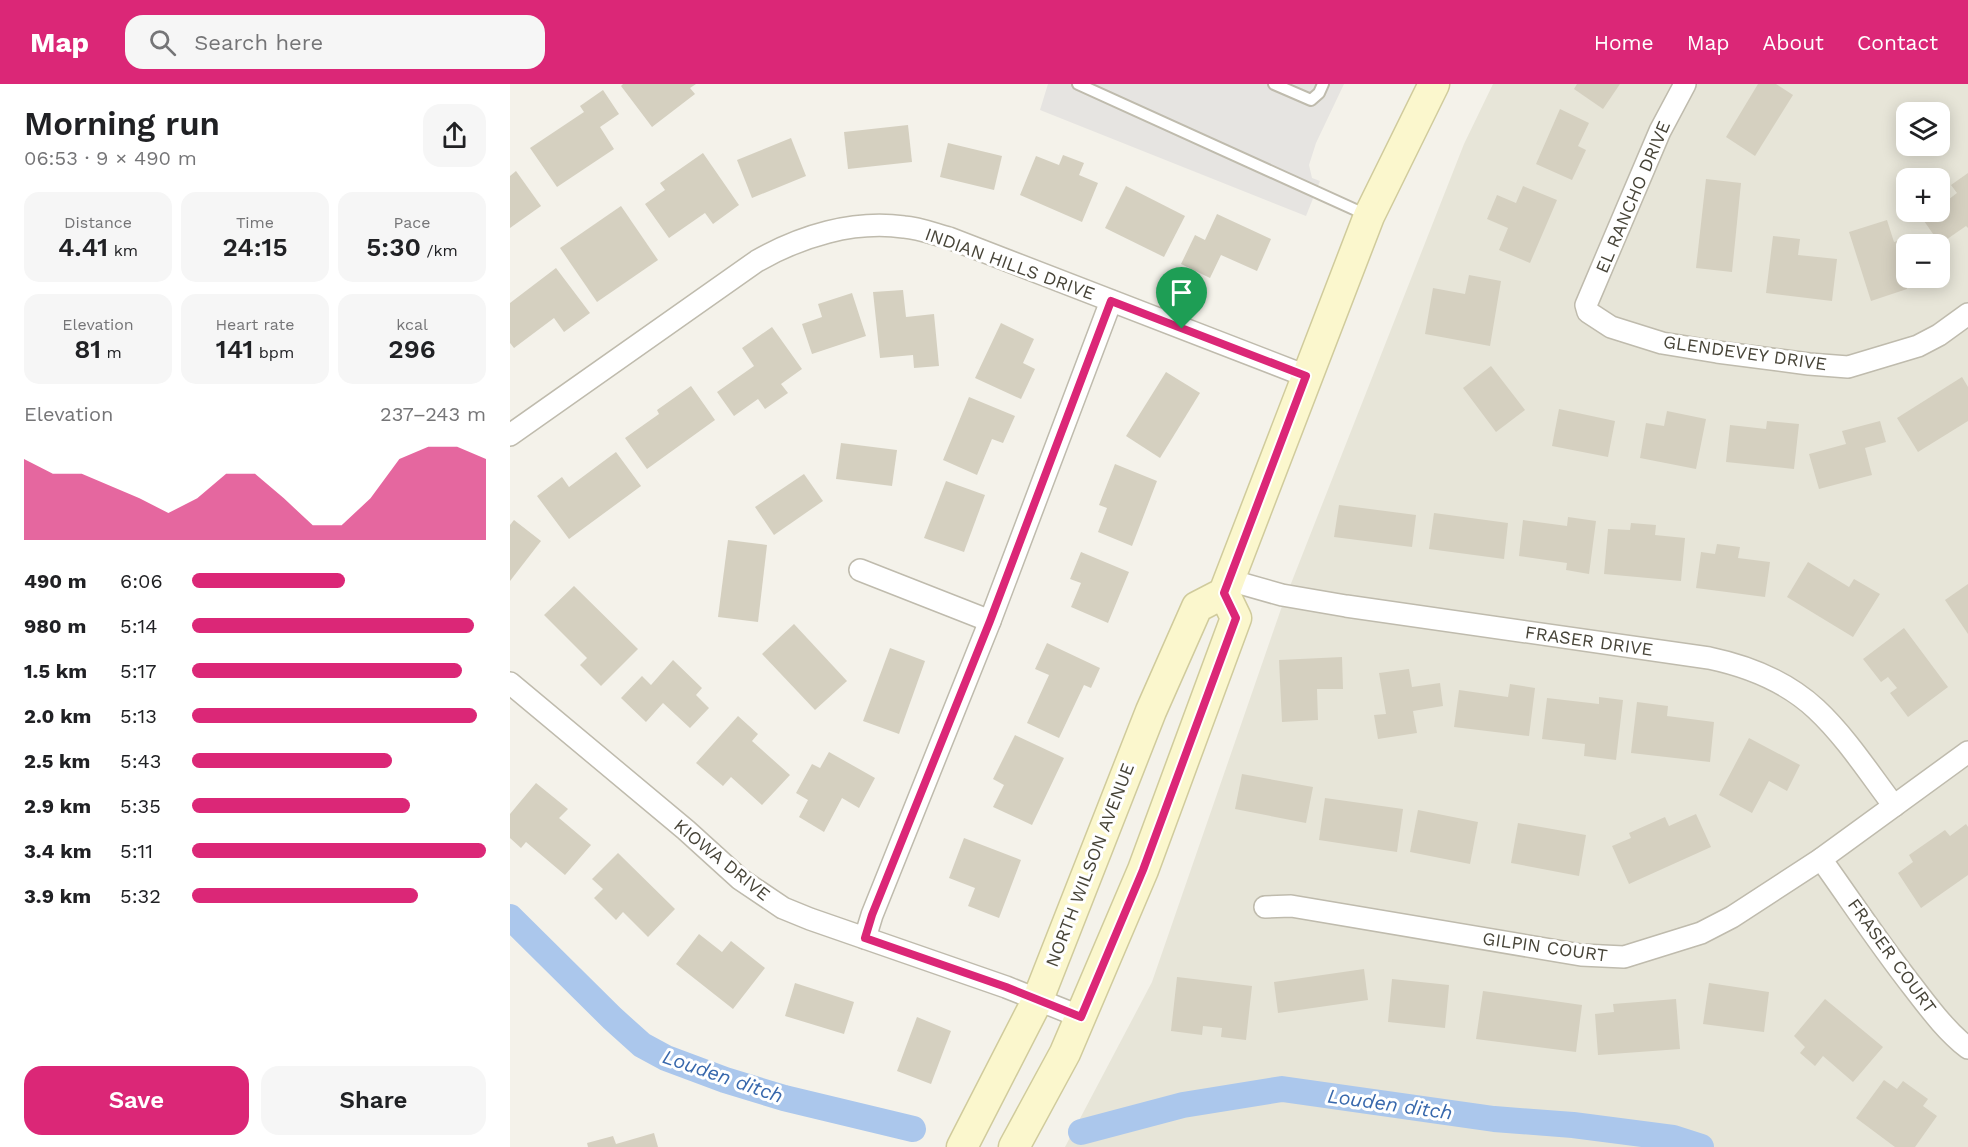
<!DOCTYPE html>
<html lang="en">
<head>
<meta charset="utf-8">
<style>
	:root { --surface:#fff; --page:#f6f6f6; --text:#202124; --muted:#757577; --accent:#db2777 }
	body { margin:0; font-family:"Work Sans",sans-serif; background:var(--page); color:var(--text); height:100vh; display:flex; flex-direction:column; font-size:22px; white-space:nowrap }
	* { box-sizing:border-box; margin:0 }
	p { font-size:20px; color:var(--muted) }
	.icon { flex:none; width:33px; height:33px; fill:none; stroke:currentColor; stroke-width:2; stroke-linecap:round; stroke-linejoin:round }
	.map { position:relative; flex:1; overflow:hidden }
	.details { display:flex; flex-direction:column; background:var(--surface); width:510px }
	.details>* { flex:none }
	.fabs { position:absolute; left:1386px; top:18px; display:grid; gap:12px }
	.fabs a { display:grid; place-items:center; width:54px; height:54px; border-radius:12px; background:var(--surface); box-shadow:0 3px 15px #0003; font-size:30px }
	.pin { position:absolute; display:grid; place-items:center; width:51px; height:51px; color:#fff; margin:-62px -26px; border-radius:50% 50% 50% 0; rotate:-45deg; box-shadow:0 0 6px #0007 }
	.pin .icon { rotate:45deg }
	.round { display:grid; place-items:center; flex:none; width:63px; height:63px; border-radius:18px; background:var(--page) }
	.summary { display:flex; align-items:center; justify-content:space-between; height:102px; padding:0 24px }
	h1 { font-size:33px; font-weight:600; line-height:45px }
	.figures { display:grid; grid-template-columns:repeat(3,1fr); gap:9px; height:102px; padding:6px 24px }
	.figures div { display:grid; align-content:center; border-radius:15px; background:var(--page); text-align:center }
	.figures b { font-size:26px; font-weight:600 }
	.figures small { font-size:16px; font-weight:400 }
	.figures p { font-size:16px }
	.chart { height:168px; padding:12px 24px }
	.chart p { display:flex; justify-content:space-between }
	.chart svg { width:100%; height:108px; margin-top:6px; fill:var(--accent); opacity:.7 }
	.primary-button { display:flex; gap:12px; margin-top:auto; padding:12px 24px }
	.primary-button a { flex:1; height:69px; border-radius:18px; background:var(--accent); color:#fff; font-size:24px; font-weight:600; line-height:69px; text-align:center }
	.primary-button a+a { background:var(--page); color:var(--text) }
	ul { padding:0 24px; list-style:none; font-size:20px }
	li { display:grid; grid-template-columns:96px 72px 1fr; align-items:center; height:45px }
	li i { height:15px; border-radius:8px; background:var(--accent) }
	header { display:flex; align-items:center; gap:36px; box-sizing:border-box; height:84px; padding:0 30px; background:var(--accent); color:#fff }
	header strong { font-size:28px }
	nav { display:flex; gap:33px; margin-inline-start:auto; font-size:21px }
	.search { width:420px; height:54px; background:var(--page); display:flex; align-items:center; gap:15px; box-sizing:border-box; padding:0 21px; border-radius:18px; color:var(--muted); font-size:22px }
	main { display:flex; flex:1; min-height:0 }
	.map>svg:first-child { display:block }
</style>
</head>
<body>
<header>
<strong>Map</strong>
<div class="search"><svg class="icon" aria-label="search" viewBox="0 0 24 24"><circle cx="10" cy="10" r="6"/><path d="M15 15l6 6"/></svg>Search here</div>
<nav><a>Home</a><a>Map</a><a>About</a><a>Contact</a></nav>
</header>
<main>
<section class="details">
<div class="summary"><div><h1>Morning run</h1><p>06:53 · 9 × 490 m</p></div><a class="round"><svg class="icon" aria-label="share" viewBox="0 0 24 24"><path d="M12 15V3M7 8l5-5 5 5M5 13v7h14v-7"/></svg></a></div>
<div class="figures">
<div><p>Distance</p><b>4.41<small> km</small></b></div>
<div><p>Time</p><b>24:15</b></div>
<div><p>Pace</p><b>5:30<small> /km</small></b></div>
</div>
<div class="figures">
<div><p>Elevation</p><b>81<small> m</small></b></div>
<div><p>Heart rate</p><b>141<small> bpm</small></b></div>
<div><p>kcal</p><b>296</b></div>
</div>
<div class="chart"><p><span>Elevation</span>237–243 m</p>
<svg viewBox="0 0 160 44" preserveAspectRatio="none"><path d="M0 44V11L10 17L20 17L30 22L40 27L50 33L60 27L70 17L80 17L90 27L100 38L110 38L120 27L130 11L140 6L150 6L160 11V44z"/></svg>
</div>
<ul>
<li><b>490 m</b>6:06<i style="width:52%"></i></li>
<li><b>980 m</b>5:14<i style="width:96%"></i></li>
<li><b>1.5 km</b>5:17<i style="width:92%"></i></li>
<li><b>2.0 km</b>5:13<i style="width:97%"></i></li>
<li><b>2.5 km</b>5:43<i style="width:68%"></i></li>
<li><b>2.9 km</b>5:35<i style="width:74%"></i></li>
<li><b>3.4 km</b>5:11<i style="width:100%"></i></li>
<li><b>3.9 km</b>5:32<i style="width:77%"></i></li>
</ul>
<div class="primary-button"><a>Save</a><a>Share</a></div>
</section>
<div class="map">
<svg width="1458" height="1063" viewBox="0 0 1458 1063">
	<rect width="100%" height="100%" fill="#f4f2ea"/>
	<!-- residential -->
	<path fill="#e7e5d8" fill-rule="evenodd" d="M983,0H1458V1063H555L642,898L771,525L954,60ZM1396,28H1430V62H1396ZM1396,94H1430V128H1396ZM1396,160H1430V194H1396Z"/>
	<!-- parking -->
	<polygon fill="#e6e4e1" points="538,0 834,0 806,59 799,81 802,94 810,97 796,132 530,26"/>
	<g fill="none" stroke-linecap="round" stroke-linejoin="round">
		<!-- canal -->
		<g stroke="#abc7ec" stroke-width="26">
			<polyline points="0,833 102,934 132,961 156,974 215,996 274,1014 403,1045"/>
			<polyline points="571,1048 673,1021 772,1005 984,1035 1063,1041 1163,1054 1191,1063"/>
		</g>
	</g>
	<!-- building -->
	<g fill="#d5d0c0">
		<polygon points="113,0 186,0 180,4 185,10 142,43 111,2"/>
		<polygon points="1067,0 1110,0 1093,25 1064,5"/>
		<polygon points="1248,0 1266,0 1283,11 1245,72 1216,53"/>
		<polygon points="93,6 109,30 90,43 104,65 47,103 20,64 74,28 70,22"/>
		<polygon points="1050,25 1079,39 1068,62 1076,66 1062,96 1026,80"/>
		<polygon points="398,41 402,78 338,85 334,48"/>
		<polygon points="281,54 296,92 242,114 227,76"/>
		<polygon points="438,59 492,72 484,106 430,93"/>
		<polygon points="193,69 229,121 203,140 195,129 159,154 135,120 155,106 150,99"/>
		<polygon points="553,71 574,79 569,91 588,99 572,138 510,111 526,72 549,81"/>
		<polygon points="6,87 31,122 0,144 0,92"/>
		<polygon points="1458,89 1458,144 1456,142 1430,160 1412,134 1421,128 1430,128 1430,122 1447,109 1441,101"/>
		<polygon points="1196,95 1231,99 1222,188 1186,184"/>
		<polygon points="616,102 675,132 654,173 595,144"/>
		<polygon points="1013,102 1047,116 1020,179 989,166 998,144 977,135 987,111 1006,119"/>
		<polygon points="111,122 148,176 87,218 50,164"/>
		<polygon points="707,130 761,155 747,187 711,171 700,194 671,180 685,151 695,156"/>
		<polygon points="1377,136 1384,158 1398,154 1400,160 1396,160 1396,194 1404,194 1395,197 1397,205 1361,217 1339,148"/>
		<polygon points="1263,152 1290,155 1288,171 1327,175 1322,217 1256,209"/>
		<polygon points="46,184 80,229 54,248 44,234 4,264 0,259 0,219"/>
		<polygon points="959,191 991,197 980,262 915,250 923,204 955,210"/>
		<polygon points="393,206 396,233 424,230 429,282 404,284 403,271 370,274 363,208"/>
		<polygon points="342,209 356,252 302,270 292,240 312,233 308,220"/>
		<polygon points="491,239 524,255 513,279 525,285 511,315 465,294"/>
		<polygon points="262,243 292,285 271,300 278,309 255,325 248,315 224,332 207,308 244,282 232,264"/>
		<polygon points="981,282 1015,326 986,348 953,304"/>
		<polygon points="656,288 690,309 650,374 616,352"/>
		<polygon points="1452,293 1458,303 1458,337 1408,368 1387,334"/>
		<polygon points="181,302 205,336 137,385 115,354 149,330 147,326"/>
		<polygon points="459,313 505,332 493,359 482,355 467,391 433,376"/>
		<polygon points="1049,325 1105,337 1098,373 1042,362"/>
		<polygon points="1157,327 1196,335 1186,385 1130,374 1136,339 1154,342"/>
		<polygon points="1257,337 1289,340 1284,385 1216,378 1220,341 1256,345"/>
		<polygon points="1370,337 1376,358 1355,364 1362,391 1309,405 1299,370 1336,360 1332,347"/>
		<polygon points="331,359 387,366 382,402 326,395"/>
		<polygon points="106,368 131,402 59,455 27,412 52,393 59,403"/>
		<polygon points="605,380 647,397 622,462 588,448 597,424 589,421"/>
		<polygon points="294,390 313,417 264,451 245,423"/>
		<polygon points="436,397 475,411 454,468 414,454"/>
		<polygon points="829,421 906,431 902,463 824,453"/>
		<polygon points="924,429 998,439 994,475 919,465"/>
		<polygon points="1058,433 1086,437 1079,490 1056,486 1057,479 1009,472 1013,436 1057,442"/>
		<polygon points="4,436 31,457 0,497 0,441"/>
		<polygon points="1121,439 1146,441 1145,451 1175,454 1171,497 1094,490 1098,445 1120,446"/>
		<polygon points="218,456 257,461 248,538 208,533"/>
		<polygon points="1207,460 1230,463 1228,474 1260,478 1255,513 1186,504 1191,468 1205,470"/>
		<polygon points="571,468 619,488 598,539 561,523 571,499 560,495"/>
		<polygon points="1298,478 1339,503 1344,495 1370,510 1343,553 1277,513"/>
		<polygon points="1458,500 1458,550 1435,516"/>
		<polygon points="64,502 128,565 91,602 70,581 77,574 34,531"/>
		<polygon points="284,540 337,597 305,626 252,570"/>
		<polygon points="1394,544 1438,603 1398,633 1380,609 1387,604 1378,593 1371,598 1353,575"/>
		<polygon points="537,559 590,584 581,604 574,601 549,654 517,639 539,591 525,585"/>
		<polygon points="380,564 415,577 389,650 353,637"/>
		<polygon points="832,573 833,605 807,605 808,636 772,638 769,576"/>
		<polygon points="163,576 192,604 186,611 199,624 180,644 153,619 136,638 111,614 132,592 141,601"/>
		<polygon points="899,585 902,603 930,599 933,622 903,627 907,649 868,655 864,631 876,630 869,589"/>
		<polygon points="1000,600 1025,604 1019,652 944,643 949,606 998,613"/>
		<polygon points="1089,613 1113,616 1106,676 1074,672 1075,660 1032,655 1037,614 1089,620"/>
		<polygon points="1127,618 1158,622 1157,632 1204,638 1200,678 1121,669"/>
		<polygon points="228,632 248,650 242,657 280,691 252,721 221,693 213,702 186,679"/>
		<polygon points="505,651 554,674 522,741 483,723 494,701 483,695"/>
		<polygon points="1239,654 1290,681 1277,707 1259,697 1242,729 1209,711"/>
		<polygon points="319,668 365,694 349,724 332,714 314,748 289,733 298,716 286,709 302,680 310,684"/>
		<polygon points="732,690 803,703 796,739 725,725"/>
		<polygon points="26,699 58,725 49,734 81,761 55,791 16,758 11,764 0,754 0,730"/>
		<polygon points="815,714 893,725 887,768 809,756"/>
		<polygon points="908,726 968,738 960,780 900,768"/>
		<polygon points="1186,730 1201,763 1119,800 1102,762 1121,754 1119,749 1155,733 1159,742"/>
		<polygon points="1008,739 1076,751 1069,792 1001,779"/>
		<polygon points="1456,740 1458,743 1458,791 1411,824 1388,789 1403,778 1399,771 1435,746 1440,752"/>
		<polygon points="454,754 511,776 489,834 458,822 465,804 439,794"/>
		<polygon points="108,769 165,825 138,853 113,828 106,836 84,814 93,805 82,795"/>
		<polygon points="189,850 212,868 221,857 255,884 223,925 166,880"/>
		<polygon points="854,885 858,916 768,929 764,898"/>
		<polygon points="667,893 742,902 736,956 711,953 712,944 693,942 692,951 661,947"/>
		<polygon points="882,895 939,901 935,944 878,938"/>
		<polygon points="285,899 344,918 334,950 275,932"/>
		<polygon points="1199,899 1259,908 1254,948 1193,940"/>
		<polygon points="973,907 1072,921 1066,968 966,955"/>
		<polygon points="1166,915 1170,965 1088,971 1085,930 1104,928 1103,920"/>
		<polygon points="1315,915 1373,963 1343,998 1313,972 1305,982 1290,969 1295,963 1284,952"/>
		<polygon points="407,933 441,947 421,1000 387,987"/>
		<polygon points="1374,996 1387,1005 1393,997 1418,1015 1413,1022 1427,1032 1405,1063 1385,1063 1346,1034"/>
		<polygon points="144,1049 148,1063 78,1063 77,1059 103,1052 106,1060"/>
	</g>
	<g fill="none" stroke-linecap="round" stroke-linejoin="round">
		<!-- lane casing -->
		<g stroke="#bfbbad" stroke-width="14">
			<g id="lane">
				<polyline points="568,0 859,132"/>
				<polyline points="764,0 801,16 809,9 813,0"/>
			</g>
		</g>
		<!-- street casing -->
		<g stroke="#bfbbad" stroke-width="24">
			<g id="street">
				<polyline points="1175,0 1150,47 1076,221 1078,228 1101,243 1152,259 1207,268 1299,280 1338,283 1408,262 1429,251 1458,230"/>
				<path d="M0,351L247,177C291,152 343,136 394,143C409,144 424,150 439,154L796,292"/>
				<polyline points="350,486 480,537"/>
				<path d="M719,496L772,511L836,522L1199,574C1237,582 1277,598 1306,625C1336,653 1359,689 1384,722"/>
				<polyline points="0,599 176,746 230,795 273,824 300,835 496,903 571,933"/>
				<path d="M1311,775C1341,817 1370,861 1403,903C1420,925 1436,947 1458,964"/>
				<polyline points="755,823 781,822 1071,871 1114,873 1191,849 1222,833 1311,775 1458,668"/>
				<polyline points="355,854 362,831 480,537 601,217"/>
			</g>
		</g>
		<!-- secondary casing -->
		<g stroke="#d0cb9c" stroke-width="33">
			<g id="secondary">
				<polyline points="452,1063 528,915 641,627 687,523 714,509 859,132 924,0"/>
				<polyline points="504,1063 555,969 633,786 726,534 714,509"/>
			</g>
		</g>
		<!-- lane -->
		<use href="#lane" stroke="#fff" stroke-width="10"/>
		<!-- street -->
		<use href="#street" stroke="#fff" stroke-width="21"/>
		<!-- secondary -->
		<use href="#secondary" stroke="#fbf7cd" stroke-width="30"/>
	</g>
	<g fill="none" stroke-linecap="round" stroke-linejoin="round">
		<!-- route casing -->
		<g stroke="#fff" stroke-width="12">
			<polygon id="route" points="601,217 796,292 714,509 726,534 633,786 571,933 496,903 355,854 362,831 480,537"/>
		</g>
		<!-- route -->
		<use href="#route" stroke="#db2777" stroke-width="8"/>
	</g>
	<g text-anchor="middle" stroke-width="6" stroke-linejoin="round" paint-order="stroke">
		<!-- street labels -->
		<g font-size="18" fill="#474438" stroke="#fff">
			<text transform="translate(1123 113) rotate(-67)" y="6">EL RANCHO DRIVE</text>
			<text transform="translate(500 180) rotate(20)" y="6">INDIAN HILLS DRIVE</text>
			<text transform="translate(1235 269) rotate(8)" y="6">GLENDEVEY DRIVE</text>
			<text transform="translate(1079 557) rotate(8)" y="6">FRASER DRIVE</text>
			<text transform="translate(212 776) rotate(39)" y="6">KIOWA DRIVE</text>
			<text transform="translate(580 781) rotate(-69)" y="6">NORTH WILSON AVENUE</text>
			<text transform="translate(1035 863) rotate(8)" y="6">GILPIN COURT</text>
			<text transform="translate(1382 872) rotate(54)" y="6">FRASER COURT</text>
		</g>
		<!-- water labels -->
		<g font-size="20" font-style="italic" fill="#3868ac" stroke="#fff">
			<text transform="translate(213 992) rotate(19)" y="7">Louden ditch</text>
			<text transform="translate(880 1020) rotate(8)" y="7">Louden ditch</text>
		</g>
	</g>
</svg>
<div class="fabs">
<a><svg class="icon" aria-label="layers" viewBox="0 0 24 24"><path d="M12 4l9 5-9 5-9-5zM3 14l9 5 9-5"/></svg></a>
<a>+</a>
<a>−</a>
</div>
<div class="pin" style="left:672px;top:245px;background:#1e9e55"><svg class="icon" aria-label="arrive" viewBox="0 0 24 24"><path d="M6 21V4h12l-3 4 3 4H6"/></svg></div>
</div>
</main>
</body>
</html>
